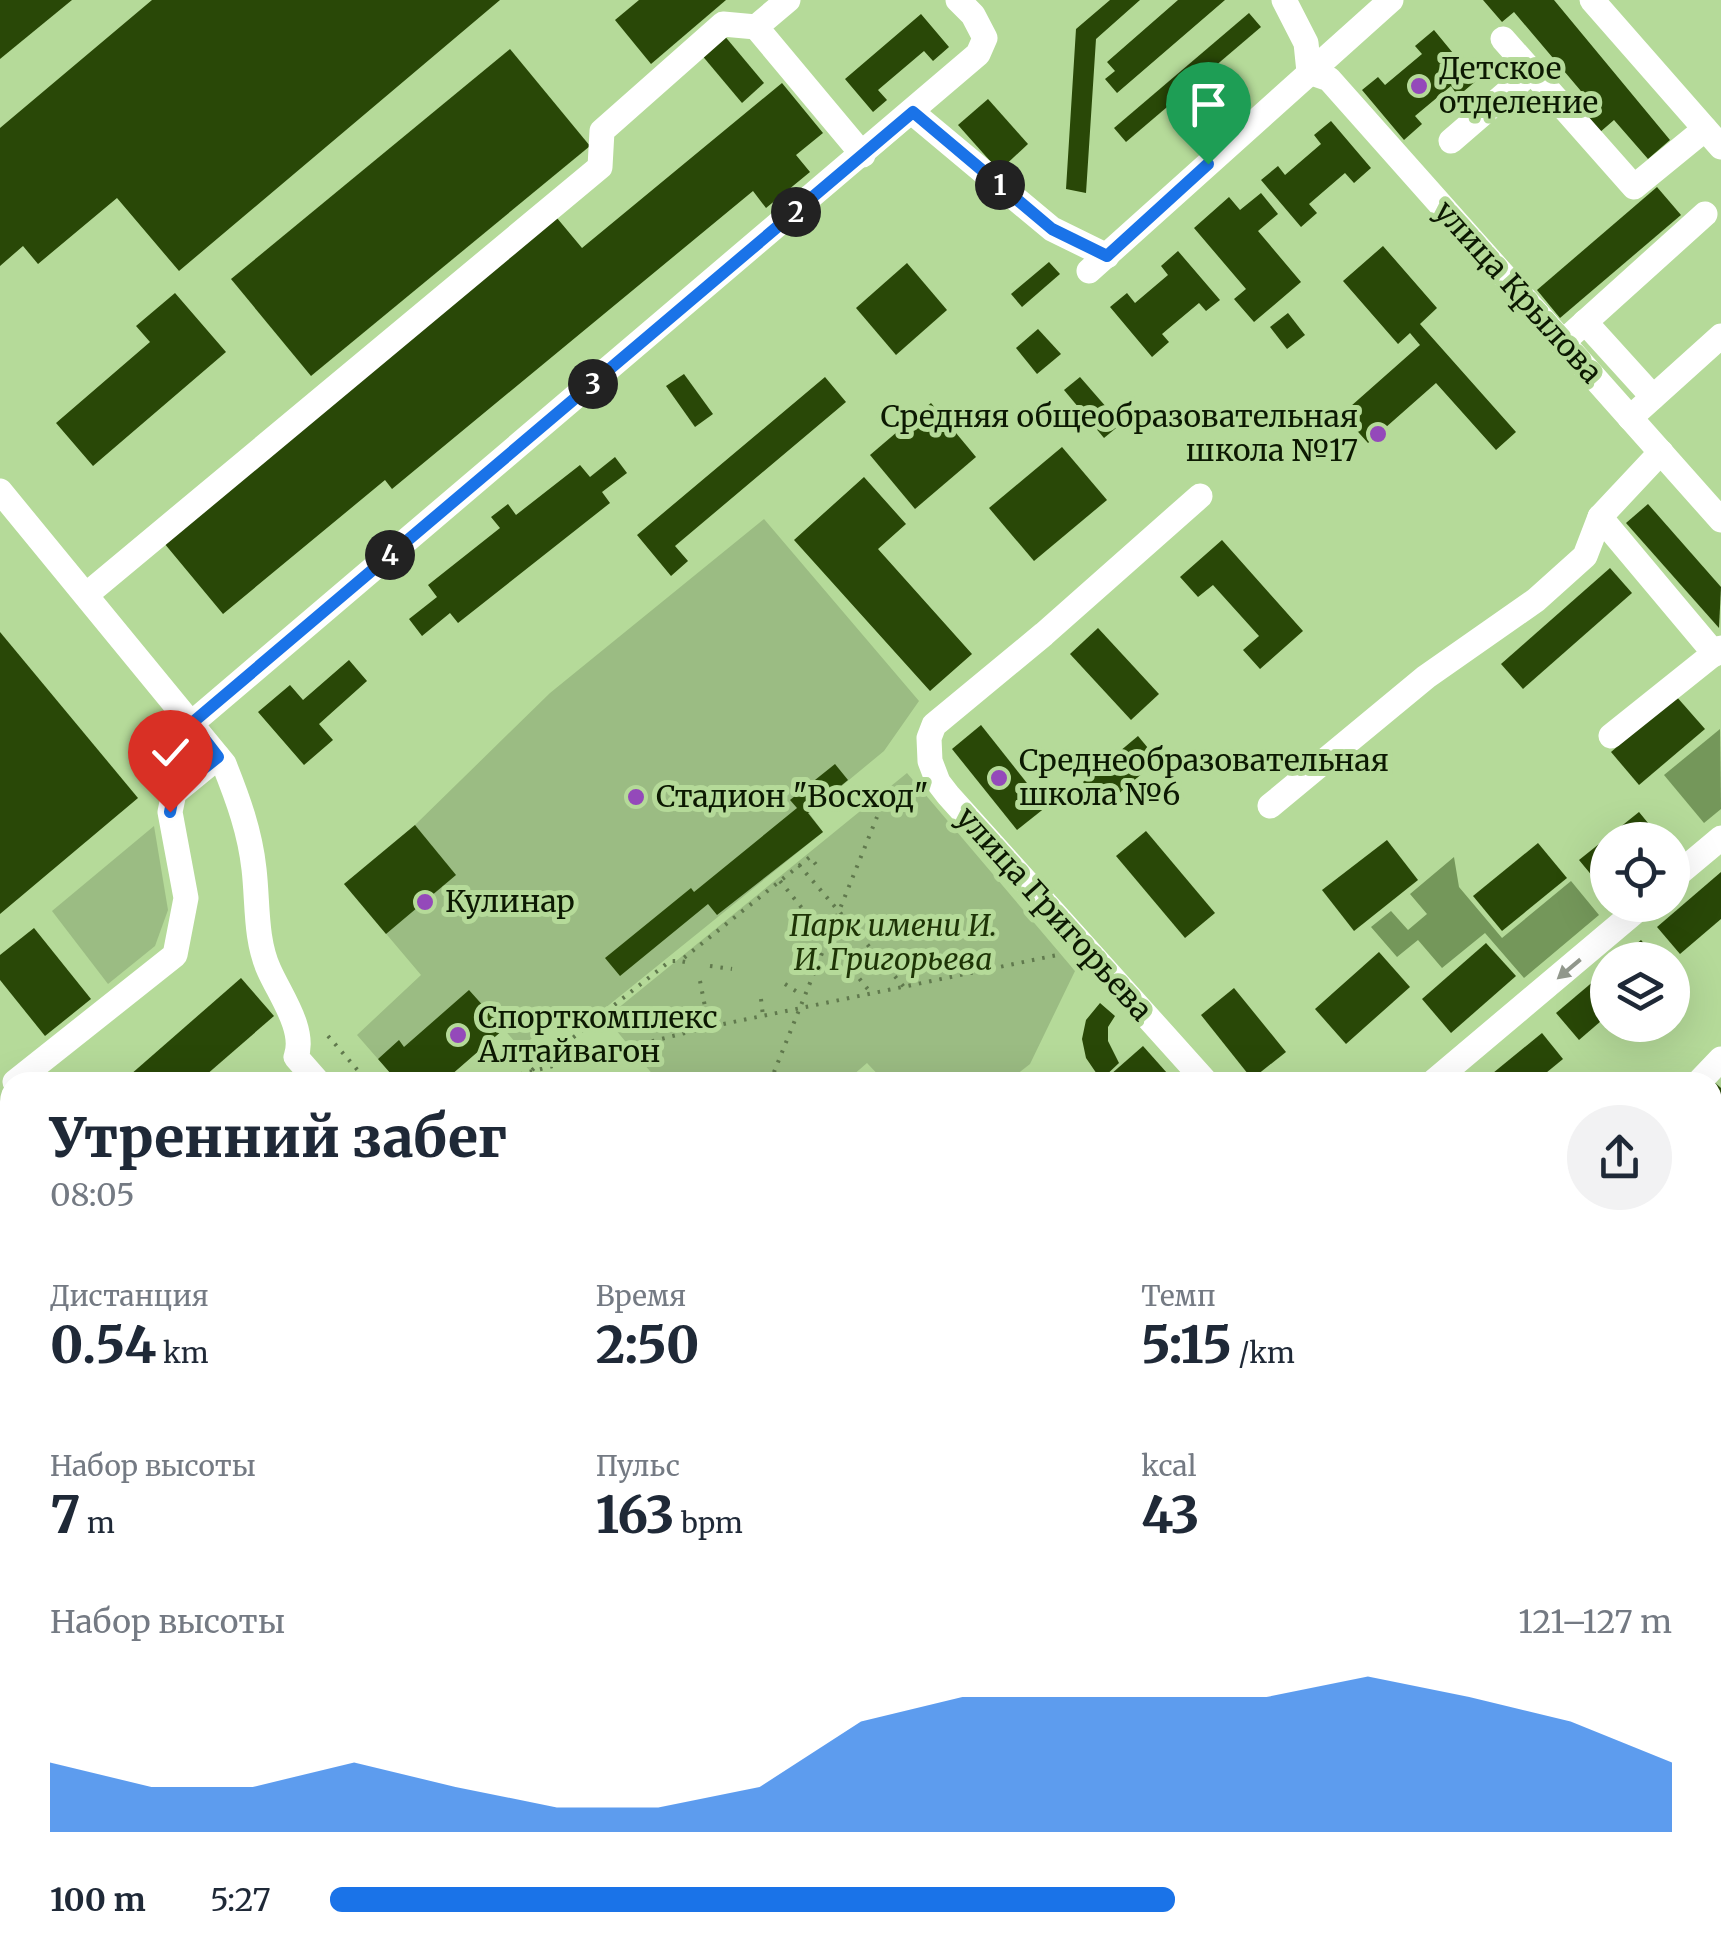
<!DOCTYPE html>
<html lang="ru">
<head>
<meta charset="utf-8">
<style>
	:root { --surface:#fff; --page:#f2f2f3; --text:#1f2937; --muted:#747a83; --accent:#1a73e8 }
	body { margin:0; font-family:Merriweather,serif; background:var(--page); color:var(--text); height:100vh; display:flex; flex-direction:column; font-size:38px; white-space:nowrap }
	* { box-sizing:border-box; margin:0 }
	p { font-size:32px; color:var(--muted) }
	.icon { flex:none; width:55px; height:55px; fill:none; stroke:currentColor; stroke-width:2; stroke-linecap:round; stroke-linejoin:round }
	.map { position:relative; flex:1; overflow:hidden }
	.side { position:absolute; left:0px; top:1072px; width:1722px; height:888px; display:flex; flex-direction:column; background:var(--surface); border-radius:30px 30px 0 0; box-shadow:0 10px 40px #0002 }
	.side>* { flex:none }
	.buttons { position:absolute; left:1590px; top:822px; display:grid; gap:20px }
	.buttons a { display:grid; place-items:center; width:100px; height:100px; border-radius:50%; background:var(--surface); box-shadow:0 10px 40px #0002; font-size:50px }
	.pin { position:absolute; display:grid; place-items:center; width:85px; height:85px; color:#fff; margin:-102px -42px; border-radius:50% 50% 50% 0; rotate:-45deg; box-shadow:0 0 10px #0007 }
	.pin .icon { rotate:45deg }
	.km { position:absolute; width:50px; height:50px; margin:-25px; border-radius:50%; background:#222; color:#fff; font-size:28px; line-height:50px; text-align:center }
	.round { display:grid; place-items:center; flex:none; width:105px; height:105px; border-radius:52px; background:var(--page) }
	.overview { display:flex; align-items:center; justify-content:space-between; height:170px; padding:0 50px }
	h1 { font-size:55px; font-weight:800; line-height:75px }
	.metrics { display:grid; grid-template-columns:repeat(3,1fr); gap:15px; height:170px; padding:10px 50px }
	.metrics div { display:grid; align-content:center }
	.metrics b { font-size:50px; font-weight:800 }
	.metrics small { font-size:28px; font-weight:400 }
	.metrics p { font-size:28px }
	.chart { height:280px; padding:20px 50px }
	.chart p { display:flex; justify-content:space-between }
	.chart svg { width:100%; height:180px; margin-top:10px; fill:var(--accent); opacity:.7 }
	ul { padding:0 50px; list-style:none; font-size:32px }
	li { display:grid; grid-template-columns:160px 120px 1fr; align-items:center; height:75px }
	li i { height:25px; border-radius:12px; background:var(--accent) }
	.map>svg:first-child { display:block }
</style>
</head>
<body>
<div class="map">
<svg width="1721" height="1959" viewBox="0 0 1721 1959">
	<rect width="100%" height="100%" fill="#b5da99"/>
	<!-- green -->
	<g fill="#9bbc83">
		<polygon points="764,519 919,701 884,751 809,813 823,832 578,1030 563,1013 520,1048 504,1029 443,1082 398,1082 357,1035 421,975 344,884 415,825 550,693"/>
		<polygon points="907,773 1075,971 1030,1064 1007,1082 885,1082 867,1063 845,1082 659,1082 606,1018"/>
		<polygon points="154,826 168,910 155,946 108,984 52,911"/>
	</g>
	<!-- forest -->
	<g fill="#74975a">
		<polygon points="1720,729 1721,809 1704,823 1664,775"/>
		<polygon points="1454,857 1459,887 1502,938 1571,881 1599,915 1524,978 1485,933 1442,968 1418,940 1397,957 1371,927 1391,911 1408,930 1427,914 1410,894"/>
	</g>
	<!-- building -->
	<g fill="#294807">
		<polygon points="0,0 72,0 0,59"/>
		<polygon points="152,0 500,0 179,271 117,198 38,264 23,246 0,266 0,128"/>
		<polygon points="639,0 726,0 651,64 615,20"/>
		<polygon points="1110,0 1140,0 1096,39 1086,193 1066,189 1076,29"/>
		<polygon points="1178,0 1225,0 1117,93 1105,79 1115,71 1107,62"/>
		<polygon points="1483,0 1554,0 1670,140 1648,159 1614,120 1599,133 1576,106 1586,97 1514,12 1502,22"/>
		<polygon points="1249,13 1261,27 1126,142 1114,128"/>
		<polygon points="921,14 949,47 933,61 924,51 878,90 887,100 873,112 845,79"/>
		<polygon points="1434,30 1476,81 1458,96 1451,86 1415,116 1422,124 1404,140 1362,90 1378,77 1385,85 1422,54 1415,46"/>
		<polygon points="723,34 764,83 742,103 700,53"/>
		<polygon points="510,49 590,146 311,376 231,279"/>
		<polygon points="782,83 823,133 796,155 810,172 766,208 753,191 392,489 385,480 223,614 164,543 557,218 582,248"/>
		<polygon points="988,99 1028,144 999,171 958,125"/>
		<polygon points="1331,121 1371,168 1354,183 1345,173 1309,204 1317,213 1301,227 1261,180 1278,166 1285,175 1321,144 1314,135"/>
		<polygon points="1657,187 1681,215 1560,318 1537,290"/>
		<polygon points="1261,193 1278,214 1258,231 1301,282 1254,322 1234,299 1246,289 1194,228 1229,197 1240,210"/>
		<polygon points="1383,246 1437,308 1420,324 1516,432 1496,450 1436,383 1368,443 1342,414 1420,345 1410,333 1398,344 1343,281"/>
		<polygon points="1178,251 1220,300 1206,311 1199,303 1162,334 1169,342 1152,357 1110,307 1127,293 1135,303 1168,275 1161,266"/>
		<polygon points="1049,262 1060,274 1022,307 1011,294"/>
		<polygon points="907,263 947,310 896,355 856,308"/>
		<polygon points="175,293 226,352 93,466 56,423 150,342 136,326"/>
		<polygon points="1288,313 1305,335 1287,349 1270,327"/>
		<polygon points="1038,329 1061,354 1037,374 1016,348"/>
		<polygon points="684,374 713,414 695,427 666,386"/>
		<polygon points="825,377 846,402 675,546 688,561 671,576 637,535"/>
		<polygon points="1080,377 1121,424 1104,438 1064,390"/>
		<polygon points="931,403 976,457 915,509 870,455"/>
		<polygon points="1062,447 1107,500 1034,561 989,508"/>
		<polygon points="615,457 627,473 602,492 610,503 458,623 450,613 422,636 409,619 437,597 428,585 500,528 491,517 508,504 516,515 580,465 590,477"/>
		<polygon points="864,477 906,524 878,549 972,654 930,691 794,540"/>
		<polygon points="1648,504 1721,587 1719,628 1626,523"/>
		<polygon points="1222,540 1303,631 1260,669 1243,650 1259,636 1213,585 1198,597 1180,577"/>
		<polygon points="1610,568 1632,593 1523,689 1501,664"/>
		<polygon points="1098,628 1159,694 1131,720 1070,654"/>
		<polygon points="0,632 138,798 0,914"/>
		<polygon points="349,660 367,681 319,724 333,740 304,765 258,712 290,685 303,700"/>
		<polygon points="1676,696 1705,729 1639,785 1611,752"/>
		<polygon points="981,725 1046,807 1017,830 952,749"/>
		<polygon points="1138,736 1158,760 1103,807 1083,782"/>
		<polygon points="835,764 848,780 808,813 823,832 717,915 708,904 620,976 605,958 691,888 694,892 797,808 790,800"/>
		<polygon points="1639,812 1662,840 1608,840 1608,895 1579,860"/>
		<polygon points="415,825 456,875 386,934 344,884"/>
		<polygon points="1146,831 1215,913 1185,938 1116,856"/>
		<polygon points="1387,840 1418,880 1354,931 1322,890"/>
		<polygon points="1538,843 1567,878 1502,931 1473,896"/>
		<polygon points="1721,872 1721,919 1680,954 1657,927"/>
		<polygon points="34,928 91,999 45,1036 0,980 0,955"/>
		<polygon points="1641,940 1658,960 1618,960"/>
		<polygon points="1486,943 1516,976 1451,1033 1422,999"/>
		<polygon points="1379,952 1410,987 1346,1044 1315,1009"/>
		<polygon points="1608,969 1608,1015 1579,1040 1556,1013"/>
		<polygon points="241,978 274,1016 198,1082 122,1082"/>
		<polygon points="1234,988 1286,1052 1252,1079 1201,1015"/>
		<polygon points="469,990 504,1029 443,1082 398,1082 378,1059 399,1040 404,1047"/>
		<polygon points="1100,1003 1115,1016 1108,1027 1108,1041 1119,1063 1101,1080 1086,1058 1082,1039 1086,1020"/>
		<polygon points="1542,1033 1563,1059 1535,1082 1482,1082"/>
		<polygon points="1143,1046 1175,1082 1102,1082"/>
		<polygon points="1712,1080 1721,1088 1721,1123 1712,1133"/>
		<polygon points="5,1183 10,1189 10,1245 0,1233 0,1187"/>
		<polygon points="0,1268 10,1280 10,1346 0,1334"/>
		<polygon points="0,1359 10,1371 10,1399 0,1388"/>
		<polygon points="0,1409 10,1421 10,1477 0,1486"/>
		<polygon points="1721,1424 1721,1468 1712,1454 1712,1429"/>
		<polygon points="1716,1681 1721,1686 1721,1729 1712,1737 1712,1684"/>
		<polygon points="10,1791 10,1858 0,1868 0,1800"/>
		<polygon points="44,1950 99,1950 107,1959 52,1959"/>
		<polygon points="263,1950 306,1950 296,1959 270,1959"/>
		<polygon points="458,1950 511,1950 501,1959 466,1959"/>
		<polygon points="879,1950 930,1950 920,1959 869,1959"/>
		<polygon points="1099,1950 1197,1950 1191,1955 1195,1959 1108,1959"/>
		<polygon points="1299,1950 1352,1950 1343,1959 1308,1959"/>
		<polygon points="1418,1950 1455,1950 1463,1959 1408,1959"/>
		<polygon points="1609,1950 1676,1950 1665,1959 1609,1959 1604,1954"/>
	</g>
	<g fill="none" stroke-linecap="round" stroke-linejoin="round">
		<!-- path -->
		<g stroke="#60794d" stroke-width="4" stroke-dasharray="2.5 8" stroke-linecap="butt">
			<polyline points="799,865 904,987"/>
			<polyline points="780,881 871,993"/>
			<polyline points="685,962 680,961 810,857 818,867"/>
			<polyline points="710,966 732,969"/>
			<polyline points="700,981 709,1027"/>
			<polyline points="785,984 802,995"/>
			<polyline points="761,999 763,1016"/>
			<polyline points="328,1036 368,1082"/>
			<polyline points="532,1070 670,961 680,961"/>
			<polyline points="489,1082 709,1027 1062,954"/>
			<polyline points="770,1082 877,817"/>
			<polyline points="1712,1154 1721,1145"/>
			<polyline points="37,1950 45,1959"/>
			<polyline points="1093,1950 1101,1959"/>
			<polyline points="935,1959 945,1950"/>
		</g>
		<!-- minor -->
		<g stroke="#fff" stroke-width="25">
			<polyline points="788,0 756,27 863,155"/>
			<polyline points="1284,0 1306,43 1309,72 1329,79 1721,520"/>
			<polyline points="1592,0 1721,147"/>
			<polyline points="1503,39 1634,187 1705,129"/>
			<polyline points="913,113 1052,229 1107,256"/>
			<polyline points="1451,141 1532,71"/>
			<polyline points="1089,271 1391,0"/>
			<polyline points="1585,322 1653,397"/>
			<polyline points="1562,343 1705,214"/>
			<polyline points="1630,418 1721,336"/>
			<polyline points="1661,452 1600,517 1715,654"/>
			<path d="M0,491L224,764C238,799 250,832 254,869C258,903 255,939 269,970C280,995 306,1030 296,1057L318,1082"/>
			<polyline points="1200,496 1044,634 934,725 929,738 930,761 938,782 948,795 1206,1082"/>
			<polyline points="86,595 600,167 602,131 723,24 756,27"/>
			<polyline points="192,723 978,54 985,38 973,15 958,0"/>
			<polyline points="1611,736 1721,648"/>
			<polyline points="1270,806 1426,677 1536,600 1585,556 1600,517"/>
			<polyline points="1672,879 1721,838"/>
			<polyline points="15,1082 175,955 186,898 170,812 174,793 218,757"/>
			<polyline points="1433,1082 1643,905"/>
			<polyline points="1699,1082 1721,1059"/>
			<polyline points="1712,1208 1721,1199"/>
			<polyline points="1712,1299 1721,1306"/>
			<polyline points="0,1529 10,1520"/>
			<polyline points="0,1549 10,1560"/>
			<polyline points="1712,1795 1721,1787"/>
			<polyline points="0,1921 10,1912"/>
			<polyline points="0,1936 10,1947"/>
			<polyline points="129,1950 137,1959"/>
			<polyline points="1055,1950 1059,1959"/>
			<polyline points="1258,1950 1267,1959"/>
			<polyline points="851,1959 861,1950"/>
			<polyline points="987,1959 997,1950"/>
			<polyline points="1353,1959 1368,1950"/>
			<polyline points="1533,1959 1543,1950"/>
		</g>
		<!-- rail -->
		<polyline stroke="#485d37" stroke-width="5" points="1706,1959 1721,1946"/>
	</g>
	<!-- one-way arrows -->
	<defs><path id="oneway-solid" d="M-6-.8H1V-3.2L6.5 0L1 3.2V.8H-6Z" transform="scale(2.5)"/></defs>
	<use fill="#92988d" href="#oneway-solid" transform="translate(1569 969) rotate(140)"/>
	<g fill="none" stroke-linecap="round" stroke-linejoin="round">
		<!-- route casing -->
		<g stroke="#fff" stroke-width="20">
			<polyline id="route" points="170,812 174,792 218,757 192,723 913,112 1052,229 1107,256 1208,164"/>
		</g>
		<!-- route -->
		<use href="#route" stroke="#1a73e8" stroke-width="12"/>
	</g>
	<!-- markers -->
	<g fill="#9449ba" stroke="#b5da99" stroke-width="4">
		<circle cx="1419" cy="86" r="10"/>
		<circle cx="1378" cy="434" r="10"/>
		<circle cx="999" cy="778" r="10"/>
		<circle cx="636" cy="797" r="10"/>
		<circle cx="425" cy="902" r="10"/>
		<circle cx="458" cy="1035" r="10"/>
	</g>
	<g text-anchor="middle" stroke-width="10" stroke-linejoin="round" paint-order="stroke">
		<!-- poi labels -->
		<g font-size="30" fill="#0c1902" stroke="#b5da99" text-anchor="start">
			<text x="1439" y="79">Детское<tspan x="1439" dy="34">отделение</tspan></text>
			<text x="1358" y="427" text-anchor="end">Средняя общеобразовательная<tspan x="1358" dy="34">школа №17</tspan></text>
			<text x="1019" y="771">Среднеобразовательная<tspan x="1019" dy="34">школа №6</tspan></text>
			<text x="656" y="807">Стадион "Восход"</text>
			<text x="445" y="912">Кулинар</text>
			<text x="478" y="1028">Спорткомплекс<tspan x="478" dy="34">Алтайвагон</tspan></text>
		</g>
		<!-- street labels -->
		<g font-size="30" fill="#0c1902" stroke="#b5da99">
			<text transform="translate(1518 292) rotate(48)" y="10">улица Крылова</text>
			<text transform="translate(1054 914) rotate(48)" y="10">улица Григорьева</text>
		</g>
		<!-- park labels -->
		<g font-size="30" font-style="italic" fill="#1e3406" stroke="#b5da99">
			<text x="893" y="936">Парк имени И.<tspan x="893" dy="34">И. Григорьева</tspan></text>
		</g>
	</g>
</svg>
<div class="buttons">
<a><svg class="icon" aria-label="locate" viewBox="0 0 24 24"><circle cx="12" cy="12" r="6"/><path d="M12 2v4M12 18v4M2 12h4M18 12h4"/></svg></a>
<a><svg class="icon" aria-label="layers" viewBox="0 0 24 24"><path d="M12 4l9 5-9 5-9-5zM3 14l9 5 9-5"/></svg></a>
</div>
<div class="pin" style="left:1208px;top:164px;background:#1e9e55"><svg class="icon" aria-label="arrive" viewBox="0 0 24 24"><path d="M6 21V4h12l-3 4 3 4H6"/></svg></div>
<div class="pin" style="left:170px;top:812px;background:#d93025"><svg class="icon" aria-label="check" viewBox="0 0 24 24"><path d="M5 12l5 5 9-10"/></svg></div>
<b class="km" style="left:1000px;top:185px">1</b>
<b class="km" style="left:796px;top:212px">2</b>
<b class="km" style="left:593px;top:384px">3</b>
<b class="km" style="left:390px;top:555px">4</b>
<section class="side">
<div class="overview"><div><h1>Утренний забег</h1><p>08:05</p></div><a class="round"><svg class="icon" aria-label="share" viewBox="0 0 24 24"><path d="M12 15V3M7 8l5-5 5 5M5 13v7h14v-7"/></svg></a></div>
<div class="metrics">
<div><p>Дистанция</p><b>0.54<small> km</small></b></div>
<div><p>Время</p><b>2:50</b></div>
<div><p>Темп</p><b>5:15<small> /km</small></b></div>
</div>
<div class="metrics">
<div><p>Набор высоты</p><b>7<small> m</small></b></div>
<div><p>Пульс</p><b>163<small> bpm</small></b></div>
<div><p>kcal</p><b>43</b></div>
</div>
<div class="chart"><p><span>Набор высоты</span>121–127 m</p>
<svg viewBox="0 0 160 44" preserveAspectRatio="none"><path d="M0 44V27L10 33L20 33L30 27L40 33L50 38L60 38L70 33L80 17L90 11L100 11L110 11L120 11L130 6L140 11L150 17L160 27V44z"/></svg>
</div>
<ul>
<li><b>100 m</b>5:27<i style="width:63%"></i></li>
</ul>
</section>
</div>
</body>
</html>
